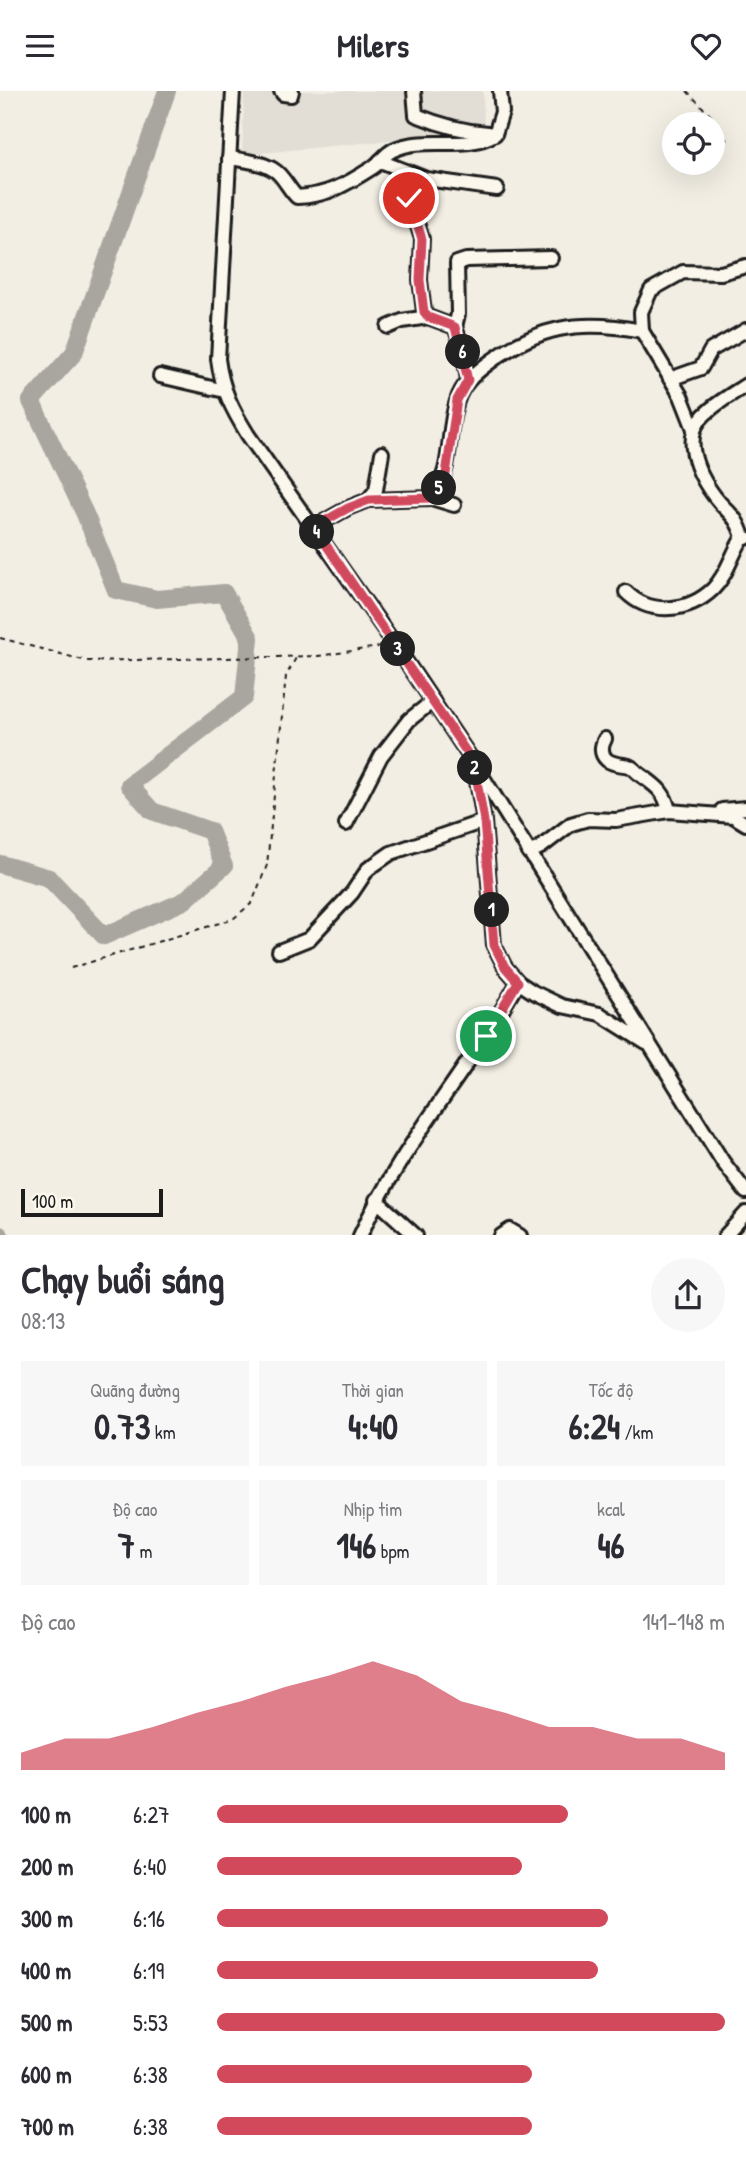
<!DOCTYPE html>
<html lang="vi">
<head>
<meta charset="utf-8">
<style>
	:root { --surface:#fff; --page:#f7f7f7; --text:#2b2b33; --muted:#7c7c81; --accent:#d1495b }
	body { margin:0; font-family:"Patrick Hand",sans-serif; background:var(--page); color:var(--text); height:100vh; display:flex; flex-direction:column; font-size:26px; white-space:nowrap }
	* { box-sizing:border-box; margin:0 }
	p { font-size:23px; color:var(--muted) }
	.icon { flex:none; width:38px; height:38px; fill:none; stroke:currentColor; stroke-width:2; stroke-linecap:round; stroke-linejoin:round }
	.map { position:relative; height:1144px; overflow:hidden }
	.panel { display:flex; flex-direction:column; background:var(--surface); flex:1 }
	.panel>* { flex:none }
	.buttons { position:absolute; left:662px; top:21px; display:grid; gap:14px }
	.buttons a { display:grid; place-items:center; width:63px; height:63px; border-radius:50%; background:var(--surface); box-shadow:0 7px 28px #0002; font-size:35px }
	.scale { position:absolute; left:21px; bottom:18px; width:142px; box-sizing:border-box; padding-left:7px; border:4px solid #1c1c1c; border-top:0; font-size:19px; line-height:24px; white-space:nowrap; color:#1c1c1c; -webkit-text-stroke:5px #fbf7ec; paint-order:stroke }
	.pin { position:absolute; display:grid; place-items:center; width:60px; height:60px; color:#fff; margin:-30px; border:4px solid #fff; border-radius:50%; box-shadow:0 2px 7px #0007 }
	.km { position:absolute; width:35px; height:35px; margin:-18px; border-radius:50%; background:#222; color:#fff; font-size:19px; line-height:35px; text-align:center }
	.round { display:grid; place-items:center; flex:none; width:74px; height:74px; border-radius:37px; background:var(--page) }
	.head { display:flex; align-items:center; justify-content:space-between; height:119px; padding:0 21px }
	h1 { font-size:38px; font-weight:700; line-height:52px }
	.metrics { display:grid; grid-template-columns:repeat(3,1fr); gap:10px; height:119px; padding:7px 21px }
	.metrics div { display:grid; align-content:center; border-radius:0px; background:var(--page); text-align:center }
	.metrics b { font-size:35px; font-weight:700 }
	.metrics small { font-size:19px; font-weight:400 }
	.metrics p { font-size:19px }
	.chart { height:196px; padding:14px 21px }
	.chart p { display:flex; justify-content:space-between }
	.chart svg { width:100%; height:126px; margin-top:7px; fill:var(--accent); opacity:.7 }
	ul { padding:0 21px; list-style:none; font-size:23px }
	li { display:grid; grid-template-columns:112px 84px 1fr; align-items:center; height:52px }
	li i { height:18px; border-radius:9px; background:var(--accent) }
	header { display:flex; justify-content:space-between; align-items:center; height:91px; padding:0 21px; background:var(--surface); font-size:32px; font-weight:700 }
	.map>svg:first-child { display:block }
</style>
</head>
<body>
<header><svg class="icon" aria-label="menu" viewBox="0 0 24 24"><path d="M4 6h16M4 12h16M4 18h16"/></svg>Milers<svg class="icon" aria-label="heart" viewBox="0 0 24 24"><path d="M12 20l-8-8c-3-5 5-10 8-4 3-6 11-1 8 4z"/></svg></header>
<div class="map">
<svg width="746" height="1145" viewBox="0 0 746 1145">
	<rect width="100%" height="100%" fill="#f2eee4"/>
	<filter id="ink" filterUnits="userSpaceOnUse"><feTurbulence type="fractalNoise" baseFrequency=".0143" numOctaves="2"/><feDisplacementMap in="SourceGraphic" scale="14" xChannelSelector="R" yChannelSelector="G"/><feConvolveMatrix kernelMatrix="1 2 1 2 8 2 1 2 1" color-interpolation-filters="sRGB"/></filter>
	<g filter="url(#ink)">
		<!-- built -->
		<polygon fill="#e2ded5" points="244,0 483,0 484,36 392,49 242,64"/>
		<g fill="none" stroke-linecap="round" stroke-linejoin="round">
			<!-- river -->
			<g stroke="#a9a6a0" stroke-width="18">
				<polyline points="0,773 49,787 104,845 184,810 224,775 210,740 152,720 129,694 244,606 250,547 224,502 157,508 116,499 85,423 31,310 74,262 167,0"/>
				<polyline points="0,1144 0,1145"/>
			</g>
			<!-- minor casing -->
			<g stroke="#1c1c1c" stroke-width="18">
				<g id="minor">
					<path d="M233,0L218,268C222,299 232,318 248,344L391,548L474,672L723,1071L746,1101"/>
					<polyline points="281,0 283,3 291,4 292,0"/>
					<path d="M414,0L416,24C440,34 461,40 488,42"/>
					<path d="M229,67C243,69 262,71 274,79C283,84 289,99 297,106C327,105 347,93 372,77C380,72 385,63 393,59C425,44 464,61 495,43L502,21L500,0"/>
					<polyline points="380,70 426,88 497,98"/>
					<polyline points="407,81 409,107 422,148 420,189 424,221 428,226 455,236 463,259 468,289"/>
					<polyline points="388,236 402,230 428,226"/>
					<polyline points="455,236 458,223 457,172 466,169 551,167"/>
					<polyline points="160,285 225,300"/>
					<polyline points="670,288 701,277 711,259 746,239"/>
					<path d="M746,294C731,304 698,322 694,340C688,363 702,389 715,406C728,423 736,423 743,446L746,447"/>
					<polyline points="694,338 681,305 642,240 641,221 651,199 683,181 721,182 746,175"/>
					<path d="M431,407C455,377 445,345 457,310C462,294 473,284 486,274C537,235 579,228 642,240"/>
					<polyline points="368,409 376,399 382,362"/>
					<polyline points="314,436 348,417 368,409 431,407 454,414"/>
					<path d="M626,501C650,525 689,521 713,498C728,483 732,462 743,446"/>
					<path d="M605,648C601,655 600,663 607,669C614,674 621,673 629,675C634,677 634,679 638,682C654,694 665,699 669,720"/>
					<polyline points="475,679 484,730 494,854 505,876 518,891 533,901 562,915 600,923 646,952"/>
					<polyline points="722,719 746,717"/>
					<polyline points="346,733 381,665 409,629 433,610"/>
					<polyline points="529,762 541,756 571,733 588,728 616,729 669,720 733,725 746,733"/>
					<polyline points="279,860 309,848 352,802 368,778 391,762 484,730"/>
					<polyline points="376,1109 416,1145"/>
					<path d="M360,1145C401,1054 470,978 518,891"/>
					<polyline points="501,1145 510,1139 520,1145"/>
					<polyline points="725,1145 746,1122"/>
				</g>
			</g>
			<!-- path -->
			<g stroke="#1c1c1c" stroke-width="2" stroke-dasharray="5 5" stroke-linecap="butt">
				<polyline points="687,0 711,25 727,50"/>
				<polyline points="0,547 87,570 318,565 379,556 383,553"/>
				<polyline points="71,877 233,828 252,812 267,774 286,585 297,565"/>
			</g>
			<!-- minor -->
			<use href="#minor" stroke="#fbf7ec" stroke-width="12"/>
		</g>
	</g>
	<g fill="none" stroke-linecap="round" stroke-linejoin="round" filter="url(#ink)">
		<!-- route casing -->
		<g stroke="#fff" stroke-width="14">
			<polyline id="route" points="409,107 422,148 420,189 424,221 428,226 455,236 468,289 457,309 446,383 431,407 369,409 348,417 314,436 474,672 484,730 494,854 505,876 518,891 486,945"/>
		</g>
		<!-- route -->
		<use href="#route" stroke="#d1495b" stroke-width="9"/>
	</g>
</svg>
<div class="buttons">
<a><svg class="icon" aria-label="locate" viewBox="0 0 24 24"><circle cx="12" cy="12" r="6"/><path d="M12 2v4M12 18v4M2 12h4M18 12h4"/></svg></a>
</div>
<div class="scale">100 m</div>
<div class="pin" style="left:486px;top:945px;background:#1e9e55"><svg class="icon" aria-label="arrive" viewBox="0 0 24 24"><path d="M6 21V4h12l-3 4 3 4H6"/></svg></div>
<div class="pin" style="left:409px;top:107px;background:#d93025"><svg class="icon" aria-label="check" viewBox="0 0 24 24"><path d="M5 12l5 5 9-10"/></svg></div>
<b class="km" style="left:492px;top:819px">1</b>
<b class="km" style="left:475px;top:677px">2</b>
<b class="km" style="left:398px;top:558px">3</b>
<b class="km" style="left:317px;top:441px">4</b>
<b class="km" style="left:439px;top:397px">5</b>
<b class="km" style="left:463px;top:261px">6</b>
</div>
<section class="panel">
<div class="head"><div><h1>Chạy buổi sáng</h1><p>08:13</p></div><a class="round"><svg class="icon" aria-label="share" viewBox="0 0 24 24"><path d="M12 15V3M7 8l5-5 5 5M5 13v7h14v-7"/></svg></a></div>
<div class="metrics">
<div><p>Quãng đường</p><b>0.73<small> km</small></b></div>
<div><p>Thời gian</p><b>4:40</b></div>
<div><p>Tốc độ</p><b>6:24<small> /km</small></b></div>
</div>
<div class="metrics">
<div><p>Độ cao</p><b>7<small> m</small></b></div>
<div><p>Nhịp tim</p><b>146<small> bpm</small></b></div>
<div><p>kcal</p><b>46</b></div>
</div>
<div class="chart"><p><span>Độ cao</span>141–148 m</p>
<svg viewBox="0 0 160 44" preserveAspectRatio="none"><path d="M0 44V38L10 33L20 33L30 29L40 24L50 20L60 15L70 11L80 6L90 11L100 20L110 24L120 29L130 29L140 33L150 33L160 38V44z"/></svg>
</div>
<ul>
<li><b>100 m</b>6:27<i style="width:69%"></i></li>
<li><b>200 m</b>6:40<i style="width:60%"></i></li>
<li><b>300 m</b>6:16<i style="width:77%"></i></li>
<li><b>400 m</b>6:19<i style="width:75%"></i></li>
<li><b>500 m</b>5:53<i style="width:100%"></i></li>
<li><b>600 m</b>6:38<i style="width:62%"></i></li>
<li><b>700 m</b>6:38<i style="width:62%"></i></li>
</ul>
</section>
</body>
</html>
